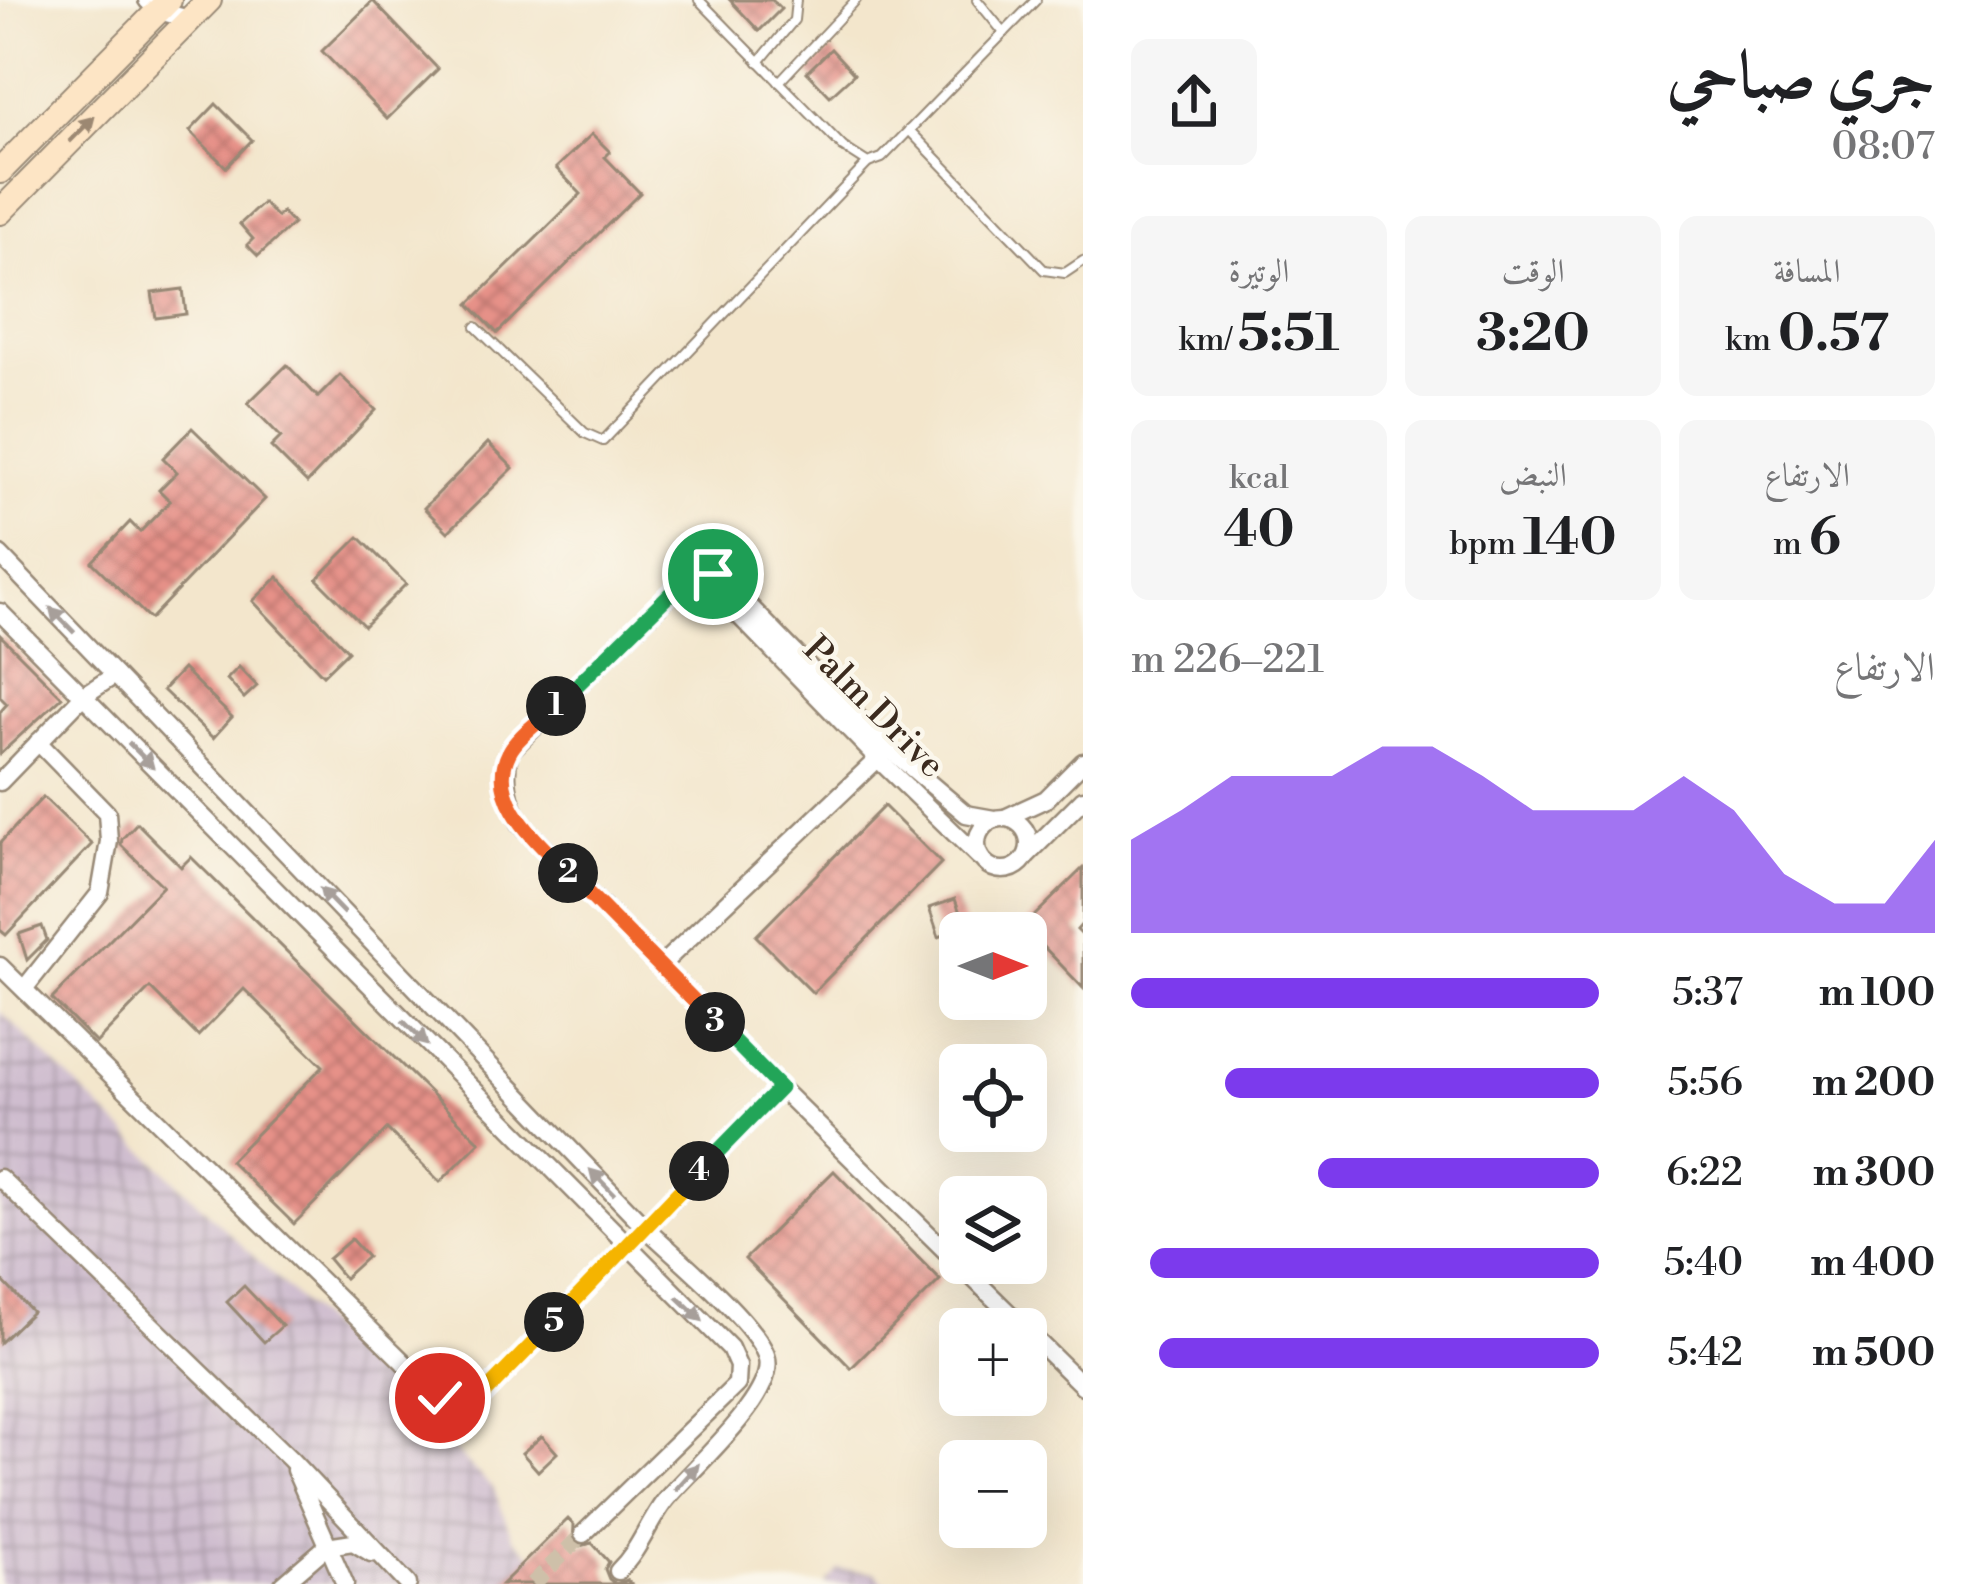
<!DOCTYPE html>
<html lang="ar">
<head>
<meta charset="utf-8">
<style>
	:root { --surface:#fff; --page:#f6f6f6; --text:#202124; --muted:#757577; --accent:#7c3aed }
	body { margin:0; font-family:"Libre Bodoni",Amiri,serif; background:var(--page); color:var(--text); direction:rtl; height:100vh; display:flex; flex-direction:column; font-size:45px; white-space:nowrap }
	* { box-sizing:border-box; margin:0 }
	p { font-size:39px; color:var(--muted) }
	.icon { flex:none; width:66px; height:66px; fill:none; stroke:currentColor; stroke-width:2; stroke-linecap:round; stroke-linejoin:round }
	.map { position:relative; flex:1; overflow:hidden; direction:ltr }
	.drawer { display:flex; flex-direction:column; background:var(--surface); width:900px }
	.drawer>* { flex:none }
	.needle { width:78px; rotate:90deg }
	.buttons { position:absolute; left:939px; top:912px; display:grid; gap:24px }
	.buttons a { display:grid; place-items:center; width:108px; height:108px; border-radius:18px; background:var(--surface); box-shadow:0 12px 48px #0002; font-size:60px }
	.pin { position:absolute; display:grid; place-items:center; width:102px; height:102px; color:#fff; margin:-51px; border:6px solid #fff; border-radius:50%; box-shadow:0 3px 12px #0007 }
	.km { position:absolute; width:60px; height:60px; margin:-30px; border-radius:50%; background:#222; color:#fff; font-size:33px; line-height:60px; text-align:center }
	.round { display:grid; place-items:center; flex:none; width:126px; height:126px; border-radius:18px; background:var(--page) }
	.summary { display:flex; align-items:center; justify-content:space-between; height:204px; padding:0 48px }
	h1 { font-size:66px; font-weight:700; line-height:90px }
	.metrics { display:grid; grid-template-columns:repeat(3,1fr); gap:18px; height:204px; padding:12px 48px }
	.metrics div { display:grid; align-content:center; border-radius:18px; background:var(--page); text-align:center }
	.metrics b { font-size:51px; font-weight:700 }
	.metrics small { font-size:33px; font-weight:400 }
	.metrics p { font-size:33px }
	.chart { height:336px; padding:24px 48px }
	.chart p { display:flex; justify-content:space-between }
	.chart svg { width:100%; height:216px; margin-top:12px; fill:var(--accent); opacity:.7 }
	ul { padding:0 48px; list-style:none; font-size:39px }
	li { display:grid; grid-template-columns:192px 144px 1fr; align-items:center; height:90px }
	li i { height:30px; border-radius:15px; background:var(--accent) }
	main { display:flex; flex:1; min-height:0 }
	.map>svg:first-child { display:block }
</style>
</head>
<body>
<main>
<section class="drawer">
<div class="summary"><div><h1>جري صباحي</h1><p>08:07</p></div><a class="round"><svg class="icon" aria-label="share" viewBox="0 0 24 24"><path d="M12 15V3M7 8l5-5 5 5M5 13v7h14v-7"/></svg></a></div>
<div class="metrics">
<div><p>المسافة</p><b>0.57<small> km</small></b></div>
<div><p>الوقت</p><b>3:20</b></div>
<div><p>الوتيرة</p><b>5:51<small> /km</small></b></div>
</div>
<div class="metrics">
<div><p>الارتفاع</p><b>6<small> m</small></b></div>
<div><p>النبض</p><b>140<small> bpm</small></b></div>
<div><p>kcal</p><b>40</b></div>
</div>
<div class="chart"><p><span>الارتفاع</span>221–226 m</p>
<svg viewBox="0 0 160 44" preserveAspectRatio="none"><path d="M0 44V25L10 19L20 12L30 12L40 12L50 6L60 6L70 12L80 19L90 19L100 19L110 12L120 19L130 32L140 38L150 38L160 25V44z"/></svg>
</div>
<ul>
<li><b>100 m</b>5:37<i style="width:100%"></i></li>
<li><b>200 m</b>5:56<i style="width:80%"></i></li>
<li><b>300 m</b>6:22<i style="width:60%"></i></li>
<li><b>400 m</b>5:40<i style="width:96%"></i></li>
<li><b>500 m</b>5:42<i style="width:94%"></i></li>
</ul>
</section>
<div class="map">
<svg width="1083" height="1584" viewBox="0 0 1083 1584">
	<defs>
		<pattern id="industrial-grid" width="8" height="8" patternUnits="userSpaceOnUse" patternTransform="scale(3)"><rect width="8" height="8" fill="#cfbdcf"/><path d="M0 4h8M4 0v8" fill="none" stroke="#a99aa7"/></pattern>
		<pattern id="building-cross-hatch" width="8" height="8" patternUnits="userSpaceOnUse" patternTransform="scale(3)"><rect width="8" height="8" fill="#e69188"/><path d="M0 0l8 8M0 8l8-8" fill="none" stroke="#bc776f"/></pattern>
	</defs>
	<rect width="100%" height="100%" fill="#fbf7ec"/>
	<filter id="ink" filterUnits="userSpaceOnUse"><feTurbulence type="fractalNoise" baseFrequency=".00833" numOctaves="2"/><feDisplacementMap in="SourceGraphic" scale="24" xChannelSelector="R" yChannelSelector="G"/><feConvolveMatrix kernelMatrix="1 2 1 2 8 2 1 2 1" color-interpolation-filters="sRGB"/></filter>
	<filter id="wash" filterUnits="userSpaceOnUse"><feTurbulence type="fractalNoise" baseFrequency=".004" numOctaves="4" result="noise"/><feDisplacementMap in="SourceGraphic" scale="48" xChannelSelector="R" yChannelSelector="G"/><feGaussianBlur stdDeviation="2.7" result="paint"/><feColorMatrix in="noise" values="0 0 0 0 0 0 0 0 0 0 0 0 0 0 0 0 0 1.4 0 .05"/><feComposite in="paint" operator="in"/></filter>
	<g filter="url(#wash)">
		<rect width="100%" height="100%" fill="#f3e6cc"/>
		<!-- industrial -->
		<g fill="url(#industrial-grid)">
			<polygon points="0,1011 494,1489 512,1536 559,1584 0,1584"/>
			<polygon points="839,1569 875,1572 887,1584 825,1584"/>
		</g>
		<g id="blocks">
			<!-- building -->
			<g fill="url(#building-cross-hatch)">
				<polygon points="730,0 772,0 781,9 759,31"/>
				<polygon points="373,1 438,69 387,119 322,51"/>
				<polygon points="831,49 854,74 830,96 807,72"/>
				<polygon points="216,104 252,140 226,167 190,131"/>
				<polygon points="592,134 610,152 605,157 640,193 497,333 469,304 581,194 556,168"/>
				<polygon points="263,203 277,217 282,212 293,224 258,256 247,245 253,239 240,224"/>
				<polygon points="183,289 186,314 156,318 152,293"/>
				<polygon points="287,365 318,397 340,375 376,410 307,483 271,447 281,437 248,403"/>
				<polygon points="192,428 265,499 150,619 92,562 130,522 140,532 170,501 159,490 177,472 163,458"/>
				<polygon points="488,443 513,468 448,532 424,508"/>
				<polygon points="359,537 406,584 364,626 317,579"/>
				<polygon points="278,577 348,651 323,675 253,601"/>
				<polygon points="0,635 62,697 0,754 0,712 7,704 0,697"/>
				<polygon points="239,667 257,686 244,698 227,679"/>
				<polygon points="183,669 232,717 213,738 163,690"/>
				<polygon points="43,797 92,844 6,935 0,930 0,843"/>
				<polygon points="884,806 941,863 813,993 756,936"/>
				<polygon points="137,823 181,867 191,857 480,1142 440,1182 387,1129 294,1224 230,1161 323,1066 244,989 198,1036 150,988 96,1043 52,999 163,886 121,845 122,839"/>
				<polygon points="1083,868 1083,923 1077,930 1083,936 1083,988 1024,926"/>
				<polygon points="955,899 965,927 939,937 929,908"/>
				<polygon points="42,926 47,940 27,960 19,934"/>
				<polygon points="834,1171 940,1280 851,1368 745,1259"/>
				<polygon points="351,1239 367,1257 344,1278 328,1259"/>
				<polygon points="0,1278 32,1312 0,1343"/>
				<polygon points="244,1286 282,1326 264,1342 227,1302"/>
				<polygon points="542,1436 557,1453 538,1471 522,1453"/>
				<polygon points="568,1519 574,1525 573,1542 581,1546 592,1543 609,1562 605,1569 609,1579 616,1584 627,1580 631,1584 502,1584"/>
			</g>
		</g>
	</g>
	<g filter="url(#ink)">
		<use href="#blocks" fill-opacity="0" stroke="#978875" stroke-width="3"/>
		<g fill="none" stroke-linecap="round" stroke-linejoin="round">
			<!-- street-tunnel -->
			<polyline stroke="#cec0a9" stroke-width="16" stroke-dasharray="16 8" stroke-linecap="butt" points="533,1584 583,1534"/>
			<!-- lane casing -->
			<g stroke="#978875" stroke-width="12">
				<g id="lane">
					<polyline points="699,0 843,147 868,163 882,158 1036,0"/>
					<polyline points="977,0 1004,33"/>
					<polyline points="759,62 794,20 796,0"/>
					<polyline points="779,82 856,0"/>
					<polyline points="909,130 1044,270 1065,273 1083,261"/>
					<polyline points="476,327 585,433 603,441 868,163"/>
				</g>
			</g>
			<!-- street casing -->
			<g stroke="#978875" stroke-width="21">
				<g id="street">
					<polyline points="147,0 158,11 190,19"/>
					<path d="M0,555L645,1227C675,1256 752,1319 766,1355C781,1394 688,1471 664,1502C647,1525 639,1551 618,1571"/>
					<polyline points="697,576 716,592 878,759 979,857"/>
					<polyline points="0,612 730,1348 738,1366 737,1384 583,1534"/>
					<polyline points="0,782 83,696 115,675"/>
					<polyline points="1007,817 1046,799 1083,762"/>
					<circle cx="1003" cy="844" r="26"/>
					<polyline points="1028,854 1083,799"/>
					<polyline points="0,966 440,1398 471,1407 780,1088 1025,1329"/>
					<polyline points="660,966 885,752"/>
					<polyline points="24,989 100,893 109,841 107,813 38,742"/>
					<path d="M780,1088L520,823C508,798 504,779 509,752L681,584C697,576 708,571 725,581L888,748L966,814L994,819"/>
					<polyline points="0,1178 290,1459 408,1584"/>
					<polyline points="1026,1330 1083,1386"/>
					<polyline points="295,1470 345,1584"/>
					<polyline points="283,1584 327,1546 353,1542 371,1553"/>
				</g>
			</g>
			<!-- secondary casing -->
			<g stroke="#978875" stroke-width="28">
				<g id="secondary">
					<polyline points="0,171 169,0"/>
					<polyline points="0,212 209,0"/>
				</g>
			</g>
			<!-- lane -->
			<use href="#lane" stroke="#fff" stroke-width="8"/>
			<!-- street -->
			<use href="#street" stroke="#fff" stroke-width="16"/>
			<!-- secondary -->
			<use href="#secondary" stroke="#fde5c5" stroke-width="24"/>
		</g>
		<!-- one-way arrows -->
		<defs><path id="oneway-solid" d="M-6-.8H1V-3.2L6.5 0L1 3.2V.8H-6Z" transform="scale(3)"/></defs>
		<use fill="#9c8872" href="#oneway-solid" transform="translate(82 129) rotate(-45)"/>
		<g fill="#a79f9a">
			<use href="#oneway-solid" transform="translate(62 620) rotate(-134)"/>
			<use href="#oneway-solid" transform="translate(141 755) rotate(45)"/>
			<use href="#oneway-solid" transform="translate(332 901) rotate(-134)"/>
			<use href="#oneway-solid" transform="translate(415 1033) rotate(45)"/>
			<use href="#oneway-solid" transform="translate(602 1182) rotate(-134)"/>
			<use href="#oneway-solid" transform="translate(690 1309) rotate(44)"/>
			<use href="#oneway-solid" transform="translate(687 1477) rotate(-48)"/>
		</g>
	</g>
	<g fill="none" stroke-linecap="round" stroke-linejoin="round" filter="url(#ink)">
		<!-- split-1 casing -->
		<g stroke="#fff" stroke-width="24">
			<polyline id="split-1" points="556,706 680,584 697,576 713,574"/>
		</g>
		<!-- split-2 casing -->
		<g stroke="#fff" stroke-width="24">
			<path id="split-2" d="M556,706C542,720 517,736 509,753C485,800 541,844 568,873"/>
		</g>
		<!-- split-3 casing -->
		<g stroke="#fff" stroke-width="24">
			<polyline id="split-3" points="568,873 715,1022"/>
		</g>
		<!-- split-4 casing -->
		<g stroke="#fff" stroke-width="24">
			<polyline id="split-4" points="699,1171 780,1088 715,1022"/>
		</g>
		<!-- split-5 casing -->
		<g stroke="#fff" stroke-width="24">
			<polyline id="split-5" points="554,1322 699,1171"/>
		</g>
		<!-- split-6 casing -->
		<g stroke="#fff" stroke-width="24">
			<polyline id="split-6" points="440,1398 471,1407 554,1322"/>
		</g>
		<!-- split-1 -->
		<use href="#split-1" stroke="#22a559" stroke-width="15"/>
		<!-- split-2 -->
		<use href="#split-2" stroke="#f0652b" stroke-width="15"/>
		<!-- split-3 -->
		<use href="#split-3" stroke="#f0652b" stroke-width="15"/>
		<!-- split-4 -->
		<use href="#split-4" stroke="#22a559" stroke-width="15"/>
		<!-- split-5 -->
		<use href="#split-5" stroke="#f5b400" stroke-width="15"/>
		<!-- split-6 -->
		<use href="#split-6" stroke="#f5b400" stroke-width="15"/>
	</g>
	<g text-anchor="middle" stroke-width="9" stroke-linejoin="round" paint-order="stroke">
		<!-- street labels -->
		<g font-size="36" fill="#3b2a1e" stroke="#fbf7ec">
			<text transform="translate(875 706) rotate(45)" y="13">Palm Drive</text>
		</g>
	</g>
</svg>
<div class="buttons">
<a><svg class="needle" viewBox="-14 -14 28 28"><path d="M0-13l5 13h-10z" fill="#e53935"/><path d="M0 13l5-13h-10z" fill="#757577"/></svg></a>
<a><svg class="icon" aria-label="locate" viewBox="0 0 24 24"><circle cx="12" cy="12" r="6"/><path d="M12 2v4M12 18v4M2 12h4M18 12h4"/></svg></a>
<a><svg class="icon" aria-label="layers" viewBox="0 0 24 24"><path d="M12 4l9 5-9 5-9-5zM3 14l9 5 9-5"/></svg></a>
<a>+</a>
<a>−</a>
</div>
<div class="pin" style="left:713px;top:574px;background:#1e9e55"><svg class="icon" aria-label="arrive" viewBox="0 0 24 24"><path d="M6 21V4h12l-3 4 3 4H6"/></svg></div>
<div class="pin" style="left:440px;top:1398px;background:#d93025"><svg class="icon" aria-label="check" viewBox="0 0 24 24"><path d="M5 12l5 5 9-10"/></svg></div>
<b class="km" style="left:556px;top:706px">1</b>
<b class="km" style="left:568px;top:873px">2</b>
<b class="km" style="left:715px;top:1022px">3</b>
<b class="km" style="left:699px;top:1171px">4</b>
<b class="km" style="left:554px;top:1322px">5</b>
</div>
</main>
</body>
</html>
